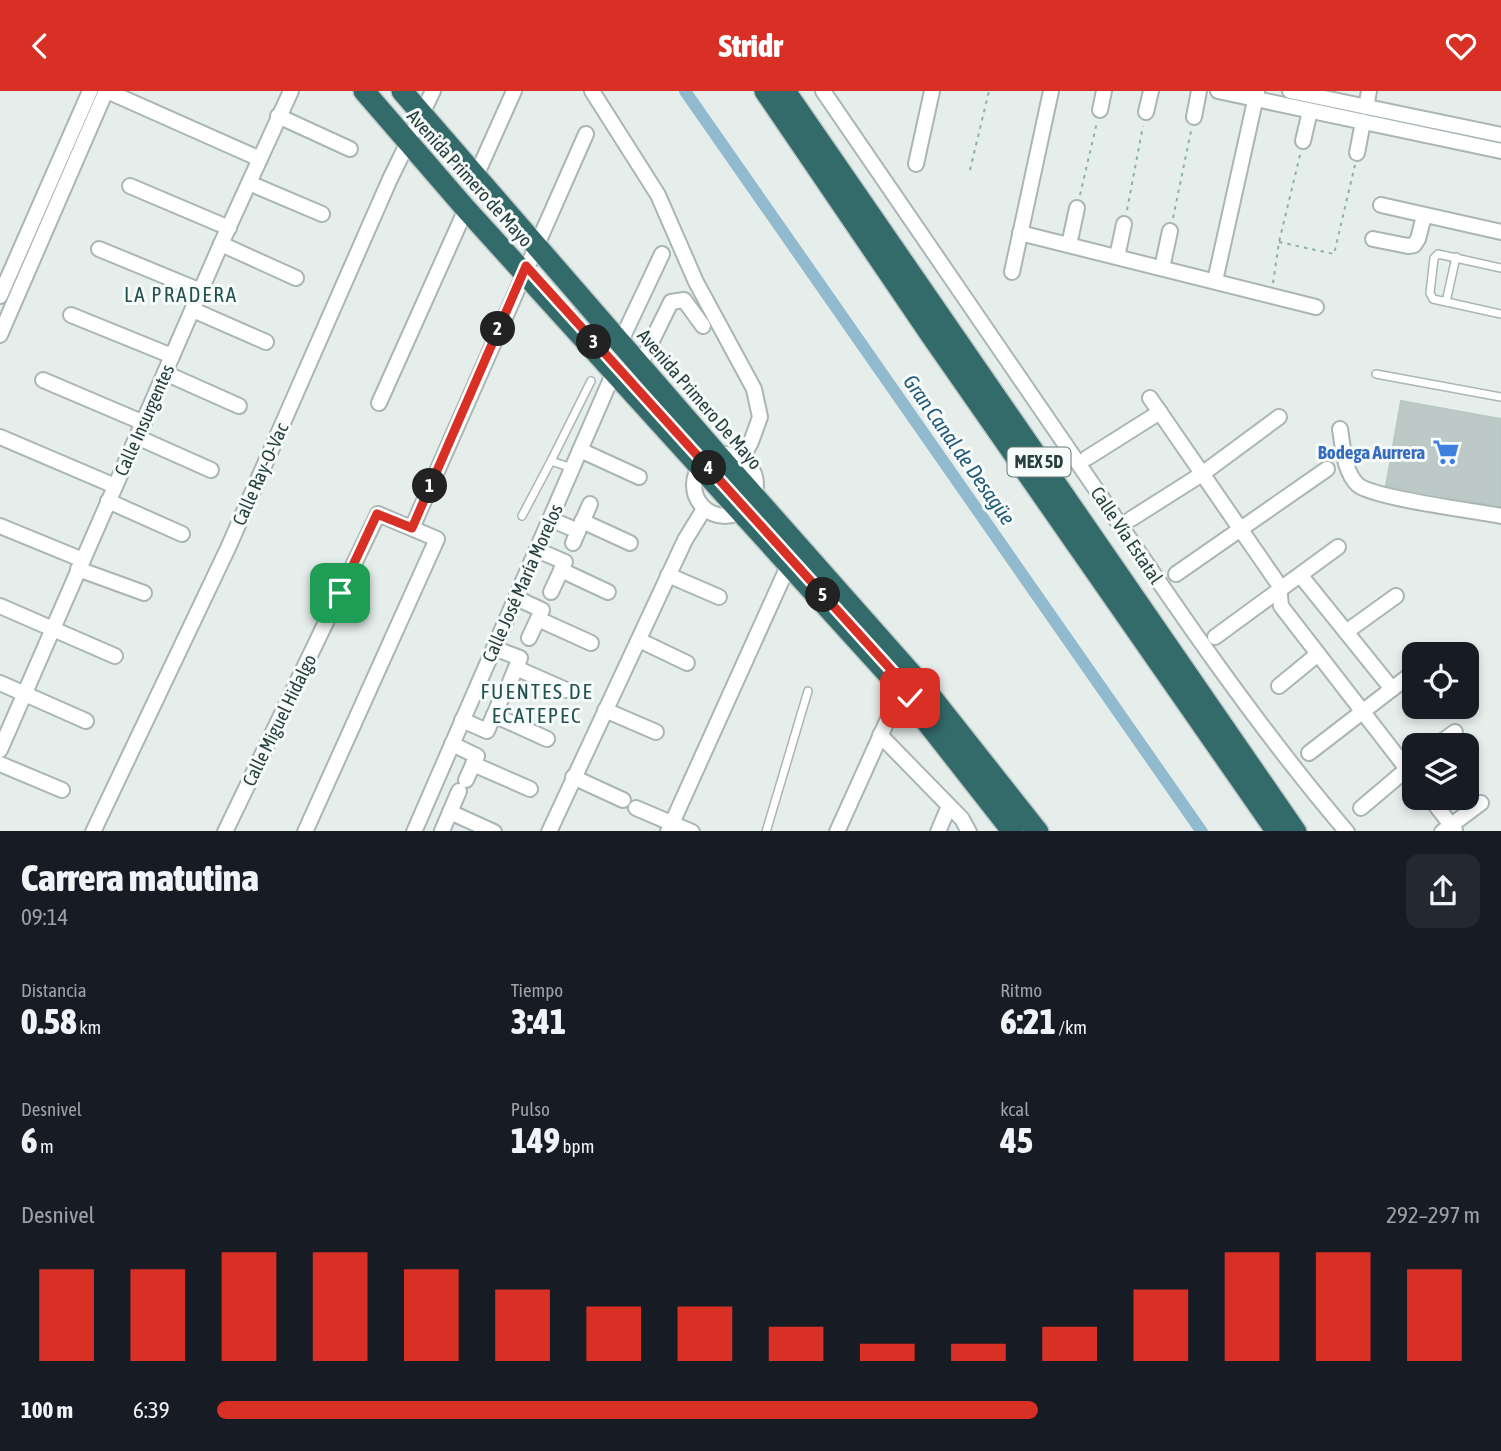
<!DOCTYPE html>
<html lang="es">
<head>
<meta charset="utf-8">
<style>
	:root { --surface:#171b24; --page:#242831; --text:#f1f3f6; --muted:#9ea1a6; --accent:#d93025 }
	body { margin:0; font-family:"Asap Condensed",sans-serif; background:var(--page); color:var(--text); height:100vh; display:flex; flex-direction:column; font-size:26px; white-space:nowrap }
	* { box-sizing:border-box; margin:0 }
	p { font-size:23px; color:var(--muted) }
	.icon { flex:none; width:38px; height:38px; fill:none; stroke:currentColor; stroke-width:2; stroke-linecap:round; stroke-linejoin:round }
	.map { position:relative; height:740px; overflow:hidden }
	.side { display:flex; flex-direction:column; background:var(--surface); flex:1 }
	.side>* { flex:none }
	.buttons { position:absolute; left:1402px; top:551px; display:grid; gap:14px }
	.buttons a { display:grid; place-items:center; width:77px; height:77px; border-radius:14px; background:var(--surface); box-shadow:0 4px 10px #0003; font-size:35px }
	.pin { position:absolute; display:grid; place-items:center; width:60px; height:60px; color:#fff; margin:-30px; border-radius:14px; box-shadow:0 4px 10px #0006 }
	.km { position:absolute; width:35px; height:35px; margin:-18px; border-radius:50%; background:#222; color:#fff; font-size:19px; line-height:35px; text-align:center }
	.round { display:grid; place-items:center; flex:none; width:74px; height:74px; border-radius:14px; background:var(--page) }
	.overview { display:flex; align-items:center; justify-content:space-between; height:119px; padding:0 21px }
	h1 { font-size:38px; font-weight:800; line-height:52px }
	.stats { display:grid; grid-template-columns:repeat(3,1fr); gap:10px; height:119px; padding:7px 21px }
	.stats div { display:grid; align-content:center }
	.stats b { font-size:35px; font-weight:800 }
	.stats small { font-size:19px; font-weight:400 }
	.stats p { font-size:19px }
	.chart { height:196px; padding:14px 21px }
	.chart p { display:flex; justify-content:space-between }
	.chart svg { width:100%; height:126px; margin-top:7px; stroke:var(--accent); stroke-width:6 }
	ul { padding:0 21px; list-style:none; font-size:23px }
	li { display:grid; grid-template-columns:112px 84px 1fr; align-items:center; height:52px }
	li i { height:18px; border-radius:9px; background:var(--accent) }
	header { display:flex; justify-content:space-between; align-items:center; height:91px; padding:0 21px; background:var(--accent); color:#fff; font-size:32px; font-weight:800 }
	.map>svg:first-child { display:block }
</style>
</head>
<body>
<header><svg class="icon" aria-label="back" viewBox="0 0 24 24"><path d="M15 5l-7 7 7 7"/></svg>Stridr<svg class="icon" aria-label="heart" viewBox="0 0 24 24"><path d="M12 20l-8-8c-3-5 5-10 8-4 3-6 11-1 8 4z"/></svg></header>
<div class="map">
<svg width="1501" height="741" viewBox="0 0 1501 741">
	<rect width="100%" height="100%" fill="#e6eeec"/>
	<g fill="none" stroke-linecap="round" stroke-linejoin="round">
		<!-- canal -->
		<polyline stroke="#92bacf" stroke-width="12" points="685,0 1202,741"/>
	</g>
	<!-- building -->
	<g fill="#bcc9c6" stroke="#b9c8c4" stroke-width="2">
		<polygon points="578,215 615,257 607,263 570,221"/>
		<polygon points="1401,310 1501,328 1501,416 1386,395"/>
	</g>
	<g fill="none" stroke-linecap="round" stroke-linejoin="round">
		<!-- lane casing -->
		<g stroke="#a9b6b4" stroke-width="10">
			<g id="lane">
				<polyline points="1501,177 1438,163 1434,167 1430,202 1433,208 1501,223"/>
				<polyline points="1446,211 1456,166"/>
				<polyline points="1376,283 1501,306"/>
				<polyline points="572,377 551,370 591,290"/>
				<polyline points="522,425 551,370"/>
				<polyline points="766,741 808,600"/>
			</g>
		</g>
		<!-- street casing -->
		<g stroke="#a9b6b4" stroke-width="18">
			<g id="street">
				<polyline points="107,0 260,68"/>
				<polyline points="592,0 658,104 696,191 754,298 760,326 751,351 742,367"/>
				<path d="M823,0C913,131 1003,263 1093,394C1173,512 1254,632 1347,741"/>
				<polyline points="1218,0 1501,60"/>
				<polyline points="1290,0 1501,44"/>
				<polyline points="1366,16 1369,0"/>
				<polyline points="1100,19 1104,0"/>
				<polyline points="1146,21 1151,0"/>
				<polyline points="278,25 350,58"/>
				<polyline points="1194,26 1199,0"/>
				<polyline points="1303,50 1310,20"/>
				<polyline points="1357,62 1363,31"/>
				<polyline points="916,73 932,0"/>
				<polyline points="476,85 514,0"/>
				<polyline points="249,92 322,123"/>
				<polyline points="130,95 229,137"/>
				<polyline points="1381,114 1501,141"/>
				<polyline points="1020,142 1316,216"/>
				<polyline points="1373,148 1408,155 1414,154 1418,148 1424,125"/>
				<polyline points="221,153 296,187"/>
				<polyline points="1069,154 1077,117"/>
				<polyline points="99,158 201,200"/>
				<polyline points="1117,166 1124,133"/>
				<polyline points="1162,177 1170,140"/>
				<polyline points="1012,181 1051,0"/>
				<polyline points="1215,190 1257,1"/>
				<polyline points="0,205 90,0"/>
				<polyline points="193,219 266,251"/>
				<polyline points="71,224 172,265"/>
				<polyline points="0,244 106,0"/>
				<polyline points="620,252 662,163"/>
				<polyline points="637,271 644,266 671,211 684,209 703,235"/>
				<polyline points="165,282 239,315"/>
				<polyline points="43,289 144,332"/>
				<polyline points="1150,307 1279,494 1281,515 1414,687"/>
				<polyline points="379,312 466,118"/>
				<path d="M1340,338C1343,356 1344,381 1358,394C1373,407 1476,420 1501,425"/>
				<polyline points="0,346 115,395"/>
				<polyline points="137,346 211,379"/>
				<polyline points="580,359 639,386"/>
				<circle cx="725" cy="394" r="31"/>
				<polyline points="1087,367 1160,321"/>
				<polyline points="108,410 182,443"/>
				<polyline points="550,428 578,440"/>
				<polyline points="1131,428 1202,383 1279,326"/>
				<polyline points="582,430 630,452"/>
				<polyline points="0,435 83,469"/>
				<polyline points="412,437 586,43"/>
				<polyline points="573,452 590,413"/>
				<polyline points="537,459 565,471 551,501"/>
				<polyline points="78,478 144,502"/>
				<polyline points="561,479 608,501"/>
				<polyline points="1176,483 1327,378"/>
				<polyline points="668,484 719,506"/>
				<polyline points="1301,485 1392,598"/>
				<polyline points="516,507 542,519 529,547"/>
				<polyline points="0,515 115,565"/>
				<polyline points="538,528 591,552"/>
				<polyline points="1346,541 1396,505"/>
				<polyline points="1215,546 1338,456"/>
				<polyline points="639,549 687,572"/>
				<polyline points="494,557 520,567 510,591"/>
				<polyline points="516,577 566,599"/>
				<polyline points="0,592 86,630"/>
				<polyline points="1279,595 1318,563"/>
				<polyline points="605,619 656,641"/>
				<polyline points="494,624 547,648"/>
				<polyline points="462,629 487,640 501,608"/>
				<polyline points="880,644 962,728 969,741"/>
				<polyline points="452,653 477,665 466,689"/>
				<polyline points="1437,654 1455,641"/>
				<polyline points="0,659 221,153 291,0"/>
				<polyline points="1309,662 1414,581"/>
				<polyline points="0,673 62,699"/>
				<polyline points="473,673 530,698"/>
				<polyline points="573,686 623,709"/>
				<polyline points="1430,707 1455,739"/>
				<polyline points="636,717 692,741"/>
				<polyline points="1361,717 1413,673"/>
				<polyline points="450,721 494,741"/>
				<polyline points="442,740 459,700"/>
				<polyline points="93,741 228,457 390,88 433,0"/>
				<polyline points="225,741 378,423 437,448 305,741"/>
				<polyline points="414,741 614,281"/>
				<polyline points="549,741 685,449 704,418"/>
				<polyline points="668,741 789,473"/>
				<polyline points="837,741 893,617 897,590"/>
				<polyline points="938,741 949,715"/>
				<polyline points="1442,741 1481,712"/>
			</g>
		</g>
		<!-- highway casing -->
		<g stroke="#c2cac9" stroke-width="24">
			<g id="highway">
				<polyline points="364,0 466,118 896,592 1013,741"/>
				<polyline points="402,0 717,363 925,598 1038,741"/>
				<polyline points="765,0 931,244 1277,741"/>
				<polyline points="785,0 1296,741"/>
			</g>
		</g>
		<!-- path -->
		<g stroke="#89b0ab" stroke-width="2" stroke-dasharray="3.5 5" stroke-linecap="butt">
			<polyline points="970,79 989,0"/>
			<polyline points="1080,104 1097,31"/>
			<polyline points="1127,119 1143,35"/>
			<polyline points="1173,127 1191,40"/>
			<polyline points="1279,151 1334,163 1355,74"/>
			<polyline points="1273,192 1279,151 1300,64"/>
		</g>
		<!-- lane -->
		<use href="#lane" stroke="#fff" stroke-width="7"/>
		<!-- street -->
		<use href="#street" stroke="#fff" stroke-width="14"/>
		<!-- highway -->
		<use href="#highway" stroke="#336b6a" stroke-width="21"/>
	</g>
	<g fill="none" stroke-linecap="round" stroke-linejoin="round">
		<!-- route casing -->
		<g stroke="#fff" stroke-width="14">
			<polyline id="route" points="340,502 377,423 412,437 526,175 914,604 910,607"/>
		</g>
		<!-- route -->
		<use href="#route" stroke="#d93025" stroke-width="9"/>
	</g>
	<!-- icons -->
	<defs>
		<g id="supermarket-bare" transform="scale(2.1)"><path d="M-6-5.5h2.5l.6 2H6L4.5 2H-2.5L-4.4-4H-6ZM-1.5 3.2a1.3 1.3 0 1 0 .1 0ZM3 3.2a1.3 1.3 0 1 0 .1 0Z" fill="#3f7fe0" stroke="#f7fbfa" stroke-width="2.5" paint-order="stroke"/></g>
	</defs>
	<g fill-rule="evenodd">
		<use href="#supermarket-bare" x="1446" y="361"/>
	</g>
	<g text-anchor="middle" stroke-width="6" stroke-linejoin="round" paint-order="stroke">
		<!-- shield labels -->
		<rect fill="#f7fbfa" stroke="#657876" stroke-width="2" x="1007.5" y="356.5" width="63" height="29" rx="5"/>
		<g font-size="18" font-weight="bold" fill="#26403e">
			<text x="1039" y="377">MEX 5D</text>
		</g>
		<!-- street labels -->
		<g font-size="19" fill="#26403e" stroke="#f7fbfa">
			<text transform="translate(470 87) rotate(48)" y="7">Avenida Primero de Mayo</text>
			<text transform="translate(700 308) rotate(49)" y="7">Avenida Primero De Mayo</text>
			<text transform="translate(144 329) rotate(-66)" y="7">Calle Insurgentes</text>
			<text transform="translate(260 383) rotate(-66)" y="7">Calle Ray-O-Vac</text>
			<text transform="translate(1127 444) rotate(56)" y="7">Calle Vía Estatal</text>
			<text transform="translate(522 492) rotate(-66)" y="7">Calle José María Morelos</text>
			<text transform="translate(279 629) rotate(-64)" y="7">Calle Miguel Hidalgo</text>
		</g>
		<!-- shop labels -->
		<g font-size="19" font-weight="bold" fill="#366cbe" stroke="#f7fbfa" text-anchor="end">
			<text x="1425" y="368">Bodega Aurrera</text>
		</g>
		<!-- neighbourhood labels -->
		<g font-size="21" letter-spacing="2" fill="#22514f" stroke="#f7fbfa">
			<text x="181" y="211">LA PRADERA</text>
			<text x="537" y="608">FUENTES DE<tspan x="537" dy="24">ECATEPEC</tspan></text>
		</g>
		<!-- water labels -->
		<g font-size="21" font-style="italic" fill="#225a79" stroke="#f7fbfa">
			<text transform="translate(959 359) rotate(55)" y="7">Gran Canal de Desagüe</text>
		</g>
	</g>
</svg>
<div class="buttons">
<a><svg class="icon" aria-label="locate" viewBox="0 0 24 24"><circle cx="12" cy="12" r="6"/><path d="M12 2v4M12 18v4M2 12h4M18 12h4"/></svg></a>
<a><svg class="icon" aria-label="layers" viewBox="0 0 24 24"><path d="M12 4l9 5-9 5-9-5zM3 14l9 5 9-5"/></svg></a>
</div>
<div class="pin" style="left:340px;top:502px;background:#1e9e55"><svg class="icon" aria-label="arrive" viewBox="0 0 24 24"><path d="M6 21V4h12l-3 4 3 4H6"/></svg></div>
<div class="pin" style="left:910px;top:607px;background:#d93025"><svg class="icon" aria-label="check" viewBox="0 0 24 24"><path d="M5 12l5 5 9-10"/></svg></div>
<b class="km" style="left:430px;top:395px">1</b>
<b class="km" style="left:498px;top:238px">2</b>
<b class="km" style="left:594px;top:251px">3</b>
<b class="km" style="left:709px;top:377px">4</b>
<b class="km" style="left:823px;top:504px">5</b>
</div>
<section class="side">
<div class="overview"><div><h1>Carrera matutina</h1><p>09:14</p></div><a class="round"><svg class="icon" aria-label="share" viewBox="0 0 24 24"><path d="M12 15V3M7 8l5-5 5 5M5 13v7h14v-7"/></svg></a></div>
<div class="stats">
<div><p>Distancia</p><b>0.58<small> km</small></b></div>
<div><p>Tiempo</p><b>3:41</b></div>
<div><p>Ritmo</p><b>6:21<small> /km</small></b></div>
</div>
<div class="stats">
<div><p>Desnivel</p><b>6<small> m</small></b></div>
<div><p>Pulso</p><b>149<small> bpm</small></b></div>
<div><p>kcal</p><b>45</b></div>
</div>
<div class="chart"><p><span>Desnivel</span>292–297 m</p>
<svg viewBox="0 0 160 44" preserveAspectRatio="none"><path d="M5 44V12M15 44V12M25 44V6M35 44V6M45 44V12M55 44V19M65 44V25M75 44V25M85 44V32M95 44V38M105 44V38M115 44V32M125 44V19M135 44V6M145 44V6M155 44V12"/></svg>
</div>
<ul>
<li><b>100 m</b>6:39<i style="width:65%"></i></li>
</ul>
</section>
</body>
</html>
